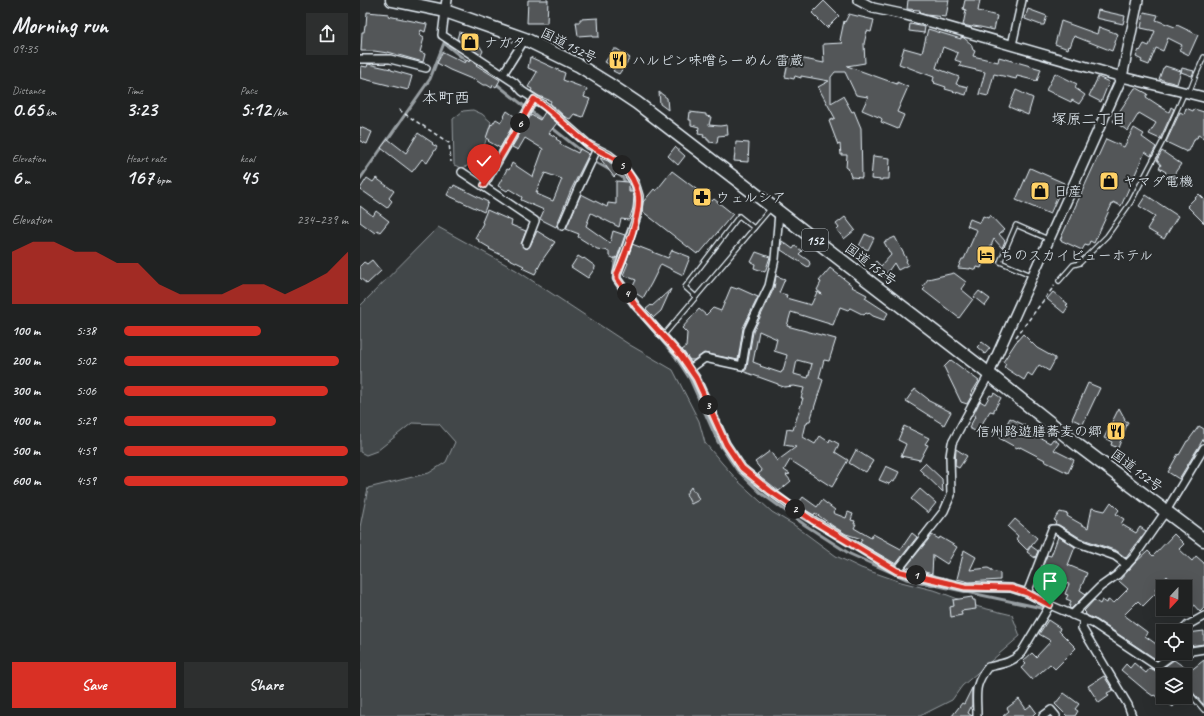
<!DOCTYPE html>
<html lang="en">
<head>
<meta charset="utf-8">
<style>
	:root { --surface:#202222; --page:#2d2f2f; --text:#f1f3f6; --muted:#a2a4a5; --line:#3d3f40; --accent:#d93025 }
	body { margin:0; font-family:Caveat,"Klee One",sans-serif; background:var(--page); color:var(--text); height:100vh; display:flex; flex-direction:column; font-size:15px; white-space:nowrap }
	* { box-sizing:border-box; margin:0 }
	p { font-size:13px; color:var(--muted) }
	.icon { flex:none; width:22px; height:22px; fill:none; stroke:currentColor; stroke-width:2; stroke-linecap:round; stroke-linejoin:round }
	.map { position:relative; flex:1; overflow:hidden }
	.side { display:flex; flex-direction:column; background:var(--surface); width:360px }
	.side>* { flex:none }
	.needle { width:26px; rotate:202deg }
	.buttons { position:absolute; left:796px; top:580px; display:grid; gap:8px }
	.buttons a { display:grid; place-items:center; width:36px; height:36px; border-radius:0px; background:var(--surface); box-shadow:0 4px 16px #0002,0 0 0 1px var(--line); font-size:20px }
	.pin { position:absolute; display:grid; place-items:center; width:34px; height:34px; color:#fff; margin:-41px -17px; border-radius:50% 50% 50% 0; rotate:-45deg; box-shadow:0 0 4px #0007 }
	.pin .icon { rotate:45deg }
	.km { position:absolute; width:20px; height:20px; margin:-10px; border-radius:50%; background:#222; color:#fff; font-size:11px; line-height:20px; text-align:center }
	.round { display:grid; place-items:center; flex:none; width:42px; height:42px; border-radius:0px; background:var(--page) }
	.head { display:flex; align-items:center; justify-content:space-between; height:68px; padding:0 12px }
	h1 { font-size:22px; font-weight:700; line-height:30px }
	.stats { display:grid; grid-template-columns:repeat(3,1fr); gap:6px; height:68px; padding:4px 12px }
	.stats div { display:grid; align-content:center }
	.stats b { font-size:20px; font-weight:700 }
	.stats small { font-size:11px; font-weight:400 }
	.stats p { font-size:11px }
	.chart { height:112px; padding:8px 12px }
	.chart p { display:flex; justify-content:space-between }
	.chart svg { width:100%; height:72px; margin-top:4px; fill:var(--accent); opacity:.7 }
	.cta { display:flex; gap:8px; margin-top:auto; padding:8px 12px }
	.cta a { flex:1; height:46px; border-radius:0px; background:var(--accent); color:#fff; font-size:16px; font-weight:700; line-height:46px; text-align:center }
	.cta a+a { background:var(--page); color:var(--text) }
	ul { padding:0 12px; list-style:none; font-size:13px }
	li { display:grid; grid-template-columns:64px 48px 1fr; align-items:center; height:30px }
	li i { height:10px; border-radius:5px; background:var(--accent) }
	main { display:flex; flex:1; min-height:0 }
	.map>svg:first-child { display:block }
</style>
</head>
<body>
<main>
<section class="side">
<div class="head"><div><h1>Morning run</h1><p>09:35</p></div><a class="round"><svg class="icon" aria-label="share" viewBox="0 0 24 24"><path d="M12 15V3M7 8l5-5 5 5M5 13v7h14v-7"/></svg></a></div>
<div class="stats">
<div><p>Distance</p><b>0.65<small> km</small></b></div>
<div><p>Time</p><b>3:23</b></div>
<div><p>Pace</p><b>5:12<small> /km</small></b></div>
</div>
<div class="stats">
<div><p>Elevation</p><b>6<small> m</small></b></div>
<div><p>Heart rate</p><b>167<small> bpm</small></b></div>
<div><p>kcal</p><b>45</b></div>
</div>
<div class="chart"><p><span>Elevation</span>234–239 m</p>
<svg viewBox="0 0 160 44" preserveAspectRatio="none"><path d="M0 44V12L10 6L20 6L30 12L40 12L50 19L60 19L70 32L80 38L90 38L100 38L110 32L120 32L130 38L140 32L150 25L160 12V44z"/></svg>
</div>
<ul>
<li><b>100 m</b>5:38<i style="width:61%"></i></li>
<li><b>200 m</b>5:02<i style="width:96%"></i></li>
<li><b>300 m</b>5:06<i style="width:91%"></i></li>
<li><b>400 m</b>5:29<i style="width:68%"></i></li>
<li><b>500 m</b>4:59<i style="width:100%"></i></li>
<li><b>600 m</b>4:59<i style="width:100%"></i></li>
</ul>
<div class="cta"><a>Save</a><a>Share</a></div>
</section>
<div class="map">
<svg width="844" height="716" viewBox="0 0 844 716">
	<rect width="100%" height="100%" fill="#2a2d2e"/>
	<filter id="ink" filterUnits="userSpaceOnUse"><feTurbulence type="fractalNoise" baseFrequency=".025" numOctaves="2"/><feDisplacementMap in="SourceGraphic" scale="8" xChannelSelector="R" yChannelSelector="G"/><feConvolveMatrix kernelMatrix="1 2 1 2 8 2 1 2 1" color-interpolation-filters="sRGB"/></filter>
	<g filter="url(#ink)">
		<!-- green -->
		<g fill="#424648" stroke="#959ca0">
			<polygon points="113,110 122,114 131,122 120,161 102,168 94,165 93,119 103,111"/>
			<polygon points="78,227 156,270 270,345 313,370 339,421 345,443 362,463 378,481 412,512 434,525 476,556 501,568 541,582 577,591 619,607 652,615 660,636 602,686 592,700 560,716 0,716 0,527 8,488 69,473 86,462 95,442 79,424 52,423 17,451 6,455 0,452 0,306"/>
		</g>
		<g fill="none" stroke-linecap="round" stroke-linejoin="round">
			<!-- stream -->
			<g stroke="#989fa3" stroke-width="3">
				<polyline points="134,82 183,121"/>
				<polyline points="191,127 234,161 262,177 275,198 275,204"/>
				<polyline points="0,179 70,79 84,43 109,63"/>
				<polyline points="273,218 255,262 253,279 272,306 315,356 330,379 358,442 377,470 401,493 445,525 490,554 546,579 682,608"/>
			</g>
		</g>
		<!-- building -->
		<g fill="#535759" stroke="#e8f1f8" fill-rule="evenodd">
			<polygon points="168,0 188,0 187,23 167,23"/>
			<polygon points="548,0 589,0 586,17 566,15 559,13 560,10 547,9"/>
			<polygon points="605,0 620,0 618,11 637,16 634,30 620,27 613,26 612,27 603,25 606,10 603,9"/>
			<polygon points="464,1 479,16 467,28 452,13"/>
			<polygon points="668,9 687,16 684,25 681,25 665,19"/>
			<polygon points="738,10 765,16 763,24 736,18"/>
			<polygon points="7,12 29,14 28,16 67,24 65,32 61,30 59,35 64,38 60,52 65,54 63,62 28,52 28,53 14,51 1,51 2,32 4,32 5,25 6,25"/>
			<polygon points="784,12 798,15 796,20 815,27 817,25 838,35 829,55 819,50 822,45 808,38 803,51 796,48 789,65 781,62 782,60 776,57 779,50 780,51 784,44 789,46 795,31 781,28"/>
			<polygon points="489,14 514,20 511,32 507,31 504,44 505,63 487,66 537,84 537,82 548,87 537,112 544,115 538,129 521,122 522,119 521,118 502,110 508,97 496,95 485,72 475,72 471,77 471,103 483,96 492,112 494,111 501,128 502,178 491,177 488,168 486,168 487,155 481,155 480,144 478,145 469,121 475,118 458,87 469,81 441,76 441,78 435,76 434,79 425,77 429,58 439,60 439,58 464,63 463,44 483,43 480,40 484,21 485,22"/>
			<polygon points="238,18 239,37 232,37 232,35 218,36 216,22 220,22 220,19"/>
			<polygon points="701,21 737,34 739,27 758,34 752,51 714,36 710,47 709,46 708,49 695,44"/>
			<polygon points="550,24 565,27 564,33 549,31"/>
			<polygon points="568,29 601,39 601,37 604,38 611,44 613,50 615,51 613,56 638,62 639,57 681,69 677,81 657,76 656,79 634,74 628,96 619,94 625,72 599,66 601,62 595,60 598,53 583,47 576,68 599,77 596,84 608,87 606,95 585,89 586,87 574,83 575,82 573,81 574,77 539,64 544,48 562,53"/>
			<polygon points="99,32 114,37 123,51 121,55 113,50 114,47 106,45 97,39"/>
			<polygon points="254,49 257,49 270,58 259,74 253,71 255,68 245,62"/>
			<polygon points="83,52 105,63 107,60 109,62 110,59 117,64 116,65 140,80 136,87 133,85 132,88 127,85 123,85 114,79 114,80 90,70 77,63"/>
			<polygon points="170,57 205,73 203,80 227,89 224,97 230,99 223,117 214,114 210,119 205,117 190,103 191,101 179,96 171,91 172,89 168,87 177,72 168,68"/>
			<polygon points="8,64 31,69 31,70 52,76 48,90 0,78 1,66 7,67"/>
			<polygon points="805,66 821,71 817,84 799,79 803,68 804,68"/>
			<polygon points="822,68 834,71 832,76 821,72"/>
			<polygon points="695,73 717,84 715,88 725,95 719,104 712,100 711,102 686,90"/>
			<polygon points="738,77 749,82 741,102 729,96"/>
			<polygon points="775,88 777,88 788,94 786,97 809,112 811,107 814,109 800,139 789,134 796,123 779,113 768,131 753,121"/>
			<polygon points="656,90 673,98 668,115 649,107"/>
			<polygon points="299,92 307,98 308,110 300,104"/>
			<polygon points="826,108 833,111 834,109 844,112 844,138 838,135 837,138 835,138 829,151 827,151 827,152 806,142 820,112 824,114"/>
			<polygon points="147,111 157,118 140,148 128,141 129,140 126,138 131,124 132,125 136,119 141,122"/>
			<path d="M185,112L197,123L189,133L197,138L196,139L201,142L200,144L218,153L220,149L229,154L211,190L196,227L180,219L184,210L161,200L162,197L149,189L147,191L138,186L147,169L149,170L152,163L173,177L183,149L165,138L158,150L152,147L171,115L180,120ZM185,173L202,179L193,201L177,194L178,192H176Z"/>
			<polygon points="330,112 346,114 346,116 351,117 349,125 360,126 367,125 368,135 358,136 357,143 349,142 349,140 347,140 347,138 343,137 344,135 338,134 339,127 331,125 331,120 329,120"/>
			<polygon points="0,127 12,132 7,144 0,141"/>
			<polygon points="774,128 784,134 782,137 796,147 791,156 785,152 761,206 753,202 734,243 730,241 728,246 725,245 722,250 700,240 746,139 764,147"/>
			<polygon points="58,133 73,143 72,144 77,147 67,163 62,159 52,172 21,148 28,139 46,153"/>
			<polygon points="376,142 389,143 388,162 374,161"/>
			<polygon points="315,147 325,156 318,165 308,156"/>
			<polygon points="802,151 821,164 810,180 804,175 806,172 799,168 801,165 797,160"/>
			<polygon points="513,156 530,158 529,179 522,179 522,180 511,179"/>
			<polygon points="240,158 248,161 260,171 254,177"/>
			<polygon points="670,168 704,183 690,214 656,200"/>
			<polygon points="312,171 352,201 354,199 373,214 340,253 338,252 337,254 282,211 283,202 294,189 296,191"/>
			<polygon points="7,178 13,182 16,178 34,191 29,198 32,201 27,208 0,189"/>
			<polygon points="256,181 268,182 269,184 269,192 273,192 274,197 273,208 269,220 261,219 259,227 231,213 226,226 250,243 253,231 265,235 257,258 255,257 255,259 249,256 249,251 237,249 218,237 219,234 206,229 221,194 247,207 248,203 256,204"/>
			<polygon points="94,185 128,202 124,212 87,195 91,187 93,188"/>
			<polygon points="839,194 844,199 844,223 827,206"/>
			<polygon points="786,195 818,216 804,239 787,229 795,216 779,206"/>
			<polygon points="0,206 13,216 16,211 29,221 20,232 17,230 15,233 0,222"/>
			<polygon points="127,210 152,221 151,225 166,231 161,244 164,248 167,249 170,246 177,231 195,242 183,259 175,274 162,268 164,266 129,249 130,248 118,241 119,240 115,238 123,223 122,222"/>
			<polygon points="630,215 644,230 639,234 645,241 642,248 634,239 621,268 617,267 616,270 610,268 610,269 598,268 602,259 604,259 617,230 607,226 610,219 620,223 623,216 628,218"/>
			<polygon points="485,217 495,230 484,239 477,230 479,228 476,224"/>
			<polygon points="505,234 514,238 508,250 499,246"/>
			<polygon points="535,237 547,260 546,261 548,265 538,270 534,263 524,277 511,267 516,261 521,266 531,255 524,242"/>
			<polygon points="422,241 433,249 435,246 442,251 439,254 449,261 450,264 448,267 421,250"/>
			<polygon points="272,244 308,258 312,250 330,257 323,275 301,264 291,284 283,298 271,290 276,280 263,275 268,263 266,262"/>
			<polygon points="396,252 410,257 405,272 394,268 395,264 391,262"/>
			<polygon points="218,256 223,259 224,258 235,266 235,268 228,278 211,267"/>
			<polygon points="12,260 21,271 7,284 0,278 0,266 4,262 7,264"/>
			<path d="M470,268L493,286L492,287L507,295L505,298L528,313L524,320L513,316L509,313L508,314L506,313L504,315L490,308L488,310L480,307L473,325L431,312L427,326L476,339L469,361L464,360L459,378L463,380L450,421H448L447,424H446L443,437L455,444L460,436L469,442L470,439L479,444L475,452L488,460L472,487L430,460L424,470L430,474L426,475L431,481L419,491L401,477L398,474L402,471L395,462L410,451L417,461L436,447L424,445L427,429L433,430L443,398H441L444,388L434,386L424,387L418,385V384L382,371L386,370L387,367L393,332L414,288L416,276L425,279L419,293L427,295L426,298L451,305L457,292L462,294L457,290L461,282L459,281ZM399,331L417,339L414,351L427,355L423,371H422L421,373L400,366L401,365L393,362ZM437,360L452,364L448,378L434,374Z"/>
			<polygon points="594,273 606,282 601,289 613,299 599,318 563,290 565,288 563,286 568,279"/>
			<polygon points="371,287 377,289 378,288 398,297 383,328 378,360 344,353 334,360 330,360 322,350 326,347 327,333 322,328 339,309 346,315 353,308 361,311"/>
			<polygon points="311,289 301,311 294,317 286,309 291,305 292,306"/>
			<polygon points="619,291 630,299 625,306 614,297"/>
			<polygon points="693,292 708,304 706,305 708,307 704,313 687,299"/>
			<polygon points="663,334 677,348 695,358 695,360 689,371 679,365 672,376 668,373 664,380 644,367 646,364 643,362 656,342"/>
			<polygon points="622,342 630,348 625,354 617,347"/>
			<polygon points="591,360 619,381 611,394 612,395 607,404 601,402 584,367"/>
			<polygon points="728,383 740,388 723,424 712,419"/>
			<polygon points="555,389 568,399 567,400 591,412 584,425 546,401 553,391 554,391"/>
			<polygon points="634,393 641,398 634,410 634,412 630,411 617,432 609,428 615,417 614,416 615,414 614,413 620,401 625,404 630,395 632,396"/>
			<polygon points="759,408 765,419 764,420 768,422 758,448 751,445 752,442 744,438"/>
			<polygon points="650,418 678,432 677,436 690,443 693,439 699,443 694,450 714,460 708,473 684,461 685,460 660,447 660,448 658,447 657,448 639,438"/>
			<polygon points="544,426 569,438 565,444 568,445 560,460 541,456 546,444 538,440"/>
			<polygon points="839,426 844,429 844,438 819,479 808,472 818,454 819,455 827,441 828,441"/>
			<polygon points="596,449 607,456 599,468 595,466"/>
			<polygon points="496,450 513,461 506,472 502,470 502,471 489,463"/>
			<polygon points="565,463 582,479 583,492 559,469"/>
			<polygon points="526,466 539,472 534,482 532,481 529,484 519,480"/>
			<polygon points="331,487 333,491 335,491 339,500 331,504 326,494"/>
			<polygon points="560,489 576,503 568,513 551,499"/>
			<polygon points="443,497 457,507 462,500 475,510 473,513 486,518 488,512 493,514 491,520 495,521 494,524 496,524 494,528 511,538 513,534 541,549 552,533 557,537 536,564 500,543 502,539 486,534 473,526 455,513 454,515 437,505"/>
			<polygon points="751,502 759,510 756,514 764,519 761,524 776,533 780,527 786,531 766,558 757,551 720,538 699,525 695,524 696,521 694,520 700,512 708,514 707,516 728,528 732,508 745,511"/>
			<polygon points="655,519 677,538 667,550 656,539 658,536 648,527"/>
			<polygon points="814,534 824,544 819,549 832,561 836,556 844,563 844,608 840,612 825,595 825,579 816,586 807,576 795,589 798,591 783,606 778,601 764,615 787,632 787,633 785,636 803,649 803,653 805,654 797,660 737,620 728,616 725,614 726,613 724,611 734,600 740,604 742,600 747,603 748,600 754,603 768,589 759,581 775,563 788,551 793,556"/>
			<polygon points="572,535 579,539 580,537 597,547 587,564 573,555 572,574 565,572 558,567 556,570 546,567"/>
			<polygon points="696,535 715,547 708,565 727,573 720,590 726,594 711,609 709,608 711,601 706,599 708,595 705,594 709,584 679,576 687,555 691,556 698,537"/>
			<polygon points="671,546 678,551 675,558 667,552"/>
			<polygon points="604,550 616,557 610,570 628,568 632,570 632,571 640,573 640,580 609,582 597,579"/>
			<polygon points="612,597 613,600 615,600 616,609 601,611 602,615 591,617 590,607 594,606 593,600"/>
			<polygon points="688,620 700,628 699,631 716,648 695,669 690,664 672,680 661,668 666,664 663,661 672,653 676,657 691,641 679,634"/>
			<polygon points="844,631 844,644 829,646 828,633"/>
			<polygon points="814,660 830,671 844,660 844,705 827,686 825,685 825,675 812,675 811,672 804,667"/>
			<polygon points="774,663 786,673 790,668 804,675 803,694 801,697 820,697 813,707 801,698 800,699 794,695 793,696 786,691 761,670 766,664 770,668"/>
			<polygon points="744,676 753,690 747,693 749,696 739,703 728,686"/>
			<polygon points="612,688 612,705 608,713 612,716 592,716 602,703 604,704"/>
			<polygon points="704,693 719,704 715,709 718,711 715,716 707,716 695,704"/>
			<polygon points="659,699 666,709 671,705 676,712 672,716 643,716 649,711 647,708"/>
		</g>
		<g fill="none" stroke-linecap="round" stroke-linejoin="round">
			<!-- service casing -->
			<g stroke="#e8f1f8" stroke-width="6">
				<g id="service">
					<polyline points="829,93 836,75 844,57"/>
					<polyline points="671,275 640,262 656,225 688,239"/>
					<polyline points="699,281 713,265 720,263 747,236 771,202 804,139 824,94"/>
					<polyline points="336,297 325,287 379,216 394,228"/>
					<polyline points="303,336 411,208"/>
					<polyline points="797,666 809,675"/>
					<polyline points="825,688 844,710"/>
				</g>
			</g>
			<!-- minor casing -->
			<g stroke="#e8f1f8" stroke-width="10">
				<g id="minor">
					<polyline points="85,11 82,35 155,83 162,91 185,106 229,145 249,155 262,165 275,183 279,196 277,216 257,274 257,279 276,306 321,356 336,378 366,444 382,468 410,491 433,508 537,571 605,587 651,588 667,593 690,605 734,624 797,666 815,653"/>
					<polyline points="652,45 662,0"/>
					<polyline points="0,59 30,59 66,68"/>
					<polyline points="143,74 165,39"/>
					<polyline points="102,172 175,221 166,244"/>
					<polyline points="124,185 174,99"/>
					<polyline points="202,226 219,187 237,149"/>
					<polyline points="330,369 345,358 382,366 388,330 409,286 415,259 419,213"/>
					<polyline points="537,571 584,511 591,495 590,456 592,443 629,374"/>
					<polyline points="667,593 692,529 696,529 718,543 755,556 767,565"/>
					<polyline points="712,615 740,587 757,575 774,557 806,511 844,448"/>
					<polyline points="724,619 722,628 768,705 772,716"/>
					<polyline points="822,631 828,625 844,616"/>
					<polyline points="825,652 844,649"/>
					<path d="M617,716C617,693 613,686 628,667C641,664 652,663 661,653L690,605"/>
					<polyline points="683,716 691,710 696,716"/>
				</g>
			</g>
			<!-- tertiary casing -->
			<g stroke="#e8f1f8" stroke-width="12">
				<g id="tertiary">
					<polyline points="498,0 513,8 546,15 762,77 844,97"/>
					<polyline points="85,11 87,0"/>
					<polyline points="629,374 633,364 762,77 778,0"/>
				</g>
			</g>
			<!-- trunk casing -->
			<g stroke="#e8f1f8" stroke-width="15">
				<polyline id="trunk" points="32,0 85,11 165,39 218,65 247,83 277,103 619,366 719,446 844,540"/>
			</g>
			<!-- path -->
			<g stroke="#e8f1f8" stroke-width="1.5" stroke-dasharray="4 3" stroke-linecap="butt">
				<polyline points="39,110 89,143 91,162"/>
				<polyline points="656,337 695,285"/>
			</g>
			<!-- service -->
			<use href="#service" stroke="#2a2d2e" stroke-width="3.5"/>
			<!-- minor -->
			<use href="#minor" stroke="#2a2d2e" stroke-width="7"/>
			<!-- tertiary -->
			<use href="#tertiary" stroke="#2a2d2e" stroke-width="9"/>
			<!-- trunk -->
			<use href="#trunk" stroke="#2a2d2e" stroke-width="12"/>
		</g>
	</g>
	<g fill="none" stroke-linecap="round" stroke-linejoin="round" filter="url(#ink)">
		<!-- route casing -->
		<g stroke="#fff" stroke-width="8">
			<path id="route" d="M124,185L174,99C194,112 209,130 228,144C239,152 252,155 262,165C270,173 276,184 278,194C282,214 265,255 257,274V279L276,306L321,356L336,378L366,444L382,468L410,491L452,520L537,571L605,587L651,588L667,593L690,605"/>
		</g>
		<!-- route -->
		<use href="#route" stroke="#d93025" stroke-width="5"/>
	</g>
	<!-- icons -->
	<defs>
		<g id="shop-square" transform="scale(1)"><rect x="-9" y="-9" width="18" height="18" rx="4" fill="#ffd166" stroke="#2a2d2e"/><path d="M-5-2.5h2.3a2.7 3.5 0 0 1 5.4 0H5L5.5 6h-11ZM-1.5-2.5h3a1.5 2.3 0 0 0-3 0Z" fill="#111"/></g>
		<g id="restaurant-square" transform="scale(1)"><rect x="-9" y="-9" width="18" height="18" rx="4" fill="#ffd166" stroke="#2a2d2e"/><path d="M-5-6h1v4h1v-4h1v4h1v-4h1v5L-1.5 .5V6h-2V.5L-5-1ZM5-6V6H3V1.5H1.5Q1.5-4 5-6Z" fill="#111"/></g>
		<g id="pharmacy-square" transform="scale(1)"><rect x="-9" y="-9" width="18" height="18" rx="4" fill="#ffd166" stroke="#2a2d2e"/><path d="M-2-6h4v4h4v4h-4v4h-4v-4h-4v-4h4Z" fill="#111"/></g>
		<g id="hotel-square" transform="scale(1)"><rect x="-9" y="-9" width="18" height="18" rx="4" fill="#ffd166" stroke="#2a2d2e"/><path d="M-6-4.5h1.5V1H6V5H4.5V3h-9V5H-6ZM-4 0a1.8 1.8 0 1 1 3.6 0ZM.5 0V-2.5h3Q6-2.5 6 0Z" fill="#111"/></g>
	</defs>
	<g fill-rule="evenodd">
		<use href="#shop-square" x="110" y="42"/>
		<use href="#restaurant-square" x="258" y="60"/>
		<use href="#shop-square" x="749" y="181"/>
		<use href="#shop-square" x="680" y="191"/>
		<use href="#pharmacy-square" x="342" y="197"/>
		<use href="#hotel-square" x="626" y="255"/>
		<use href="#restaurant-square" x="756" y="431"/>
	</g>
	<g text-anchor="middle" stroke-width="4" stroke-linejoin="round" paint-order="stroke">
		<!-- shield labels -->
		<rect fill="#2a2d2e" stroke="#afb6bb" stroke-width="1" x="442" y="229" width="26" height="22" rx="3"/>
		<g font-size="13" font-weight="bold" fill="#e8f1f8">
			<text x="455" y="245">152</text>
		</g>
		<!-- poi labels -->
		<g font-size="14" fill="#e8f1f8" stroke="#2a2d2e" text-anchor="start">
			<text x="124" y="47">ナガタ</text>
			<text x="272" y="65">ハルピン味噌らーめん 雷蔵</text>
			<text x="763" y="186">ヤマダ電機</text>
			<text x="694" y="196">日産</text>
			<text x="356" y="202">ウェルシア</text>
			<text x="640" y="260">ちのスカイビューホテル</text>
			<text x="742" y="436" text-anchor="end">信州路遊膳蕎麦の郷</text>
		</g>
		<!-- street labels -->
		<g font-size="14" fill="#e8f1f8" stroke="#2a2d2e">
			<text transform="translate(209 45) rotate(27)" y="5">国道152号</text>
			<text transform="translate(511 264) rotate(37)" y="5">国道152号</text>
			<text transform="translate(777 470) rotate(37)" y="5">国道152号</text>
		</g>
		<!-- neighbourhood labels -->
		<g font-size="15" fill="#e8f1f8" stroke="#2a2d2e">
			<text x="729" y="124">塚原二丁目</text>
		</g>
		<!-- quarter labels -->
		<g font-size="16" fill="#e8f1f8" stroke="#2a2d2e">
			<text x="86" y="103">本町西</text>
		</g>
	</g>
</svg>
<div class="buttons">
<a><svg class="needle" viewBox="-14 -14 28 28"><path d="M0-13l5 13h-10z" fill="#e53935"/><path d="M0 13l5-13h-10z" fill="#a2a4a5"/></svg></a>
<a><svg class="icon" aria-label="locate" viewBox="0 0 24 24"><circle cx="12" cy="12" r="6"/><path d="M12 2v4M12 18v4M2 12h4M18 12h4"/></svg></a>
<a><svg class="icon" aria-label="layers" viewBox="0 0 24 24"><path d="M12 4l9 5-9 5-9-5zM3 14l9 5 9-5"/></svg></a>
</div>
<div class="pin" style="left:690px;top:605px;background:#1e9e55"><svg class="icon" aria-label="arrive" viewBox="0 0 24 24"><path d="M6 21V4h12l-3 4 3 4H6"/></svg></div>
<div class="pin" style="left:124px;top:185px;background:#d93025"><svg class="icon" aria-label="check" viewBox="0 0 24 24"><path d="M5 12l5 5 9-10"/></svg></div>
<b class="km" style="left:556px;top:575px">1</b>
<b class="km" style="left:435px;top:509px">2</b>
<b class="km" style="left:348px;top:405px">3</b>
<b class="km" style="left:267px;top:293px">4</b>
<b class="km" style="left:262px;top:165px">5</b>
<b class="km" style="left:160px;top:123px">6</b>
</div>
</main>
</body>
</html>
